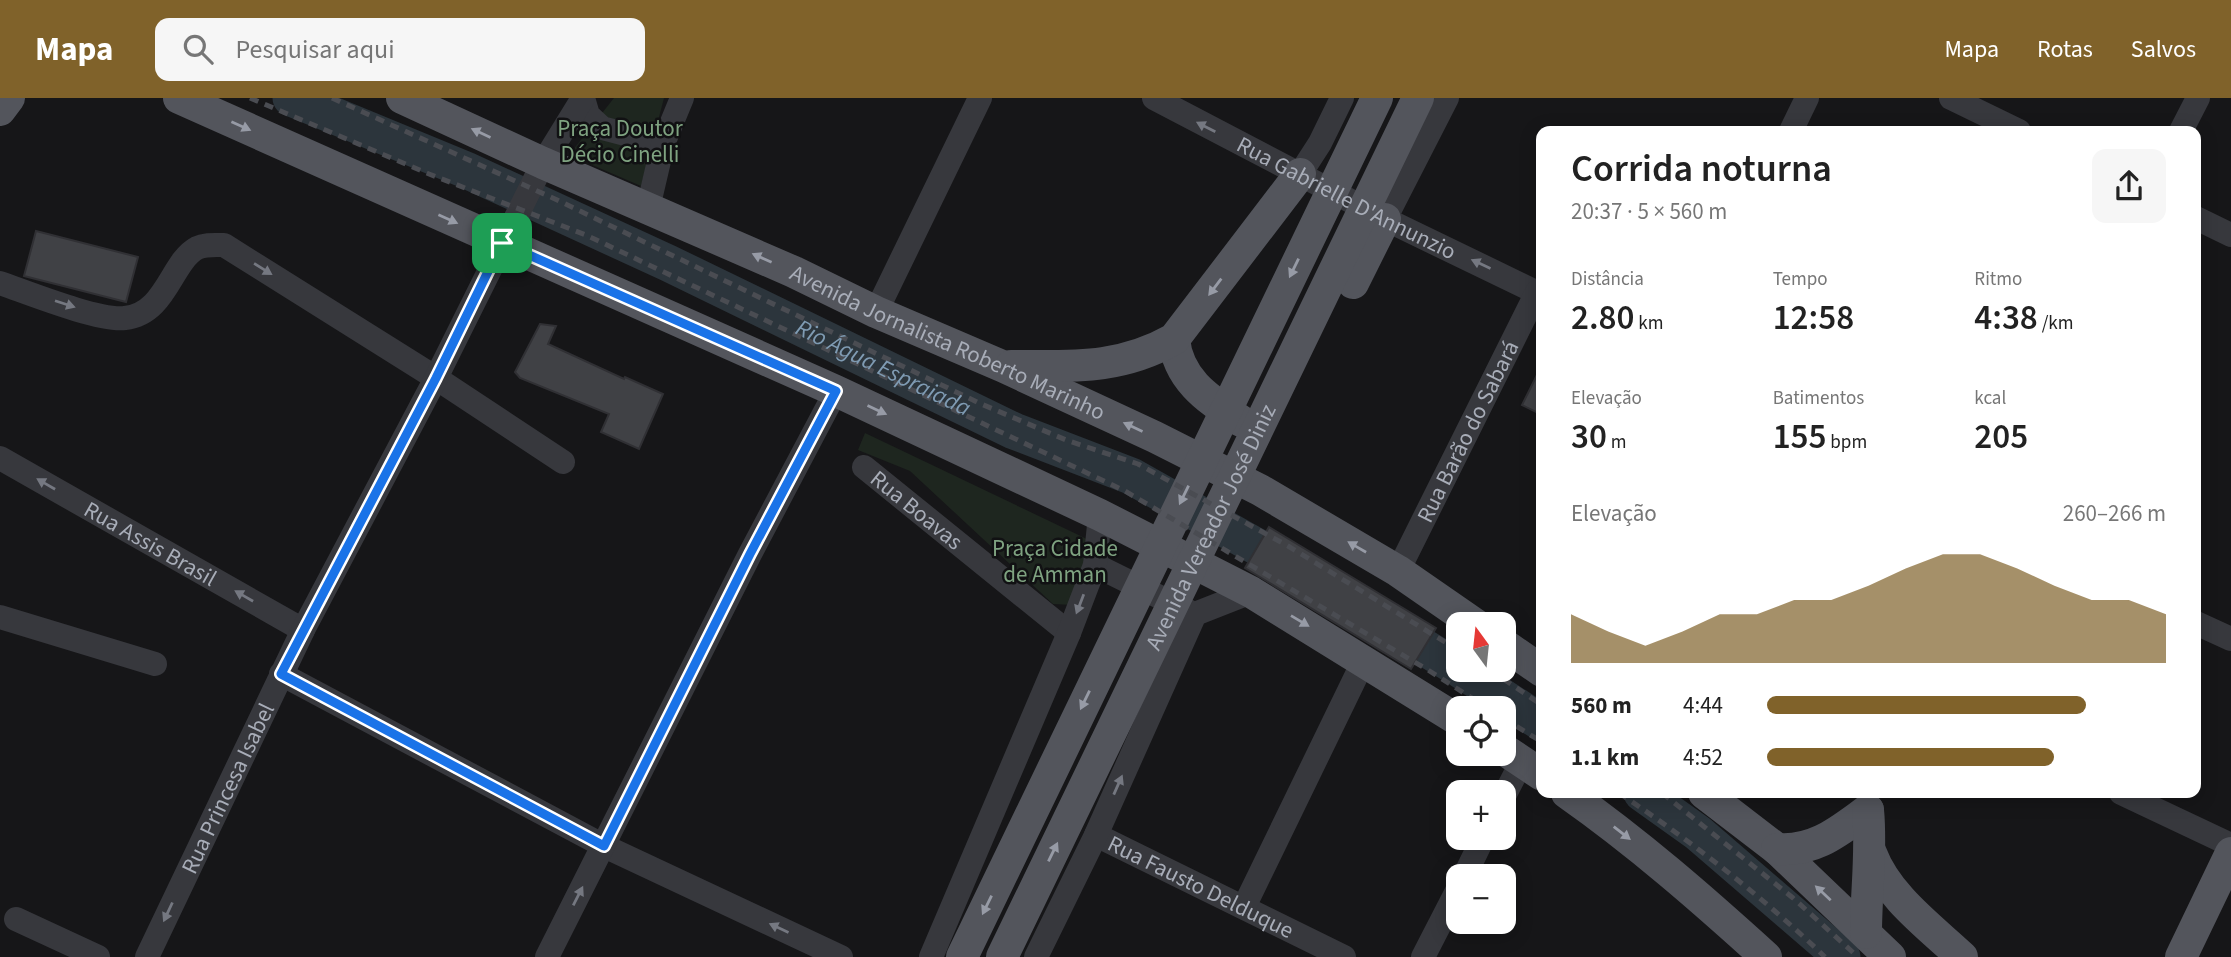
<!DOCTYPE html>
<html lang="pt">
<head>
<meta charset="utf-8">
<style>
	:root { --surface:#fff; --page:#f6f6f6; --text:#222; --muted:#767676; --accent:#80622a }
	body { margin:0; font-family:"Source Sans 3",sans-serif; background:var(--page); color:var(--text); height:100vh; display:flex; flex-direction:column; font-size:26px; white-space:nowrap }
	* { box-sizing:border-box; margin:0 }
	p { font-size:23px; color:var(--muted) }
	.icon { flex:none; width:38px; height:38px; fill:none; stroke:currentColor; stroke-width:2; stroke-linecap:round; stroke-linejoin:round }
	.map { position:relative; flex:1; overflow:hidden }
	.panel { position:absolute; left:1536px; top:28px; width:665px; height:672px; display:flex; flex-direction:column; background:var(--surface); border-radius:14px; box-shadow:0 4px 18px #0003 }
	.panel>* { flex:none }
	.needle { width:46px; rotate:345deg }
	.fabs { position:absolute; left:1446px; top:514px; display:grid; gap:14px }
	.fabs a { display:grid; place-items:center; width:70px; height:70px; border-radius:14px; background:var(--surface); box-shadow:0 4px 18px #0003; font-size:35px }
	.pin { position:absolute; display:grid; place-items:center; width:60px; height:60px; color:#fff; margin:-30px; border-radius:14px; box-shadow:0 4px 10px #0006 }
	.round { display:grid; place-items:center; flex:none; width:74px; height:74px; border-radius:14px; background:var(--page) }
	.headline { display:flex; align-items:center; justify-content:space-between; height:119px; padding:0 35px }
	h1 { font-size:38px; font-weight:600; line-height:52px }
	.metrics { display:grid; grid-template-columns:repeat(3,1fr); gap:10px; height:119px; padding:7px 35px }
	.metrics div { display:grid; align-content:center }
	.metrics b { font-size:35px; font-weight:600 }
	.metrics small { font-size:19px; font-weight:400 }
	.metrics p { font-size:19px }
	.chart { height:196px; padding:14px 35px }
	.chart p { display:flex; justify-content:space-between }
	.chart svg { width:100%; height:126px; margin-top:7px; fill:var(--accent); opacity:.7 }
	ul { padding:0 35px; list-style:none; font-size:23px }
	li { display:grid; grid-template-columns:112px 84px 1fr; align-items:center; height:52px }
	li i { height:18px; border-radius:9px; background:var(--accent) }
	header { display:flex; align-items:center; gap:42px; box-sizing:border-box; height:98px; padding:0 35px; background:var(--accent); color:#fff }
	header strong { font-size:33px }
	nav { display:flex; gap:38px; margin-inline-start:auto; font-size:24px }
	.search { width:490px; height:63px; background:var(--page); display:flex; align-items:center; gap:18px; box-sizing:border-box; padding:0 24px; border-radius:14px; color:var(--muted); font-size:26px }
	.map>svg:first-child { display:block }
</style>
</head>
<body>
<header>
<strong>Mapa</strong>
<div class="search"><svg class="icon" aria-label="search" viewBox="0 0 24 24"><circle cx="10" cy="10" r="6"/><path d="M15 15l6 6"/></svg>Pesquisar aqui</div>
<nav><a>Mapa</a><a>Rotas</a><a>Salvos</a></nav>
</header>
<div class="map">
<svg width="2231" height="859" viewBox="0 0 2231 859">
	<rect width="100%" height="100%" fill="#161618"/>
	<!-- green -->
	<g fill="#1e261f">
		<polygon points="614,0 664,0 641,88 569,57"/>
		<polygon points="865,335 1089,442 1073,507 1053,506 910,373 858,352"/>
	</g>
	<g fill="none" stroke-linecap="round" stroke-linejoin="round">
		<!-- river -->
		<g stroke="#2c353c" stroke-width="37">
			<path id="s1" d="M291,0L466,72L668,165L1014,333L1131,378L1302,474"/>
			<polyline points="1381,523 1458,570"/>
			<polyline points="1461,572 1542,625"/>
			<polyline points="1642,695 1698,735 1842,859"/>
		</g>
	</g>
	<!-- building -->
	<g fill="#404145" stroke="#303034" stroke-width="2">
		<polygon points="36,133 138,159 126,204 24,178"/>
		<polygon points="540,226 556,228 548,246 624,281 625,279 663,296 639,351 601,334 609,316 520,280 515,274"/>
		<polygon points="1542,267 1542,317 1522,307"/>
		<polygon points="1269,429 1436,530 1411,571 1245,470"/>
	</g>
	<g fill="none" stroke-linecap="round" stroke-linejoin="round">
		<!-- minor -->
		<g stroke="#37383d" stroke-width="24">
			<polyline points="583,0 588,17 602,30 663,46"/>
			<path id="s2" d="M1154,0L1385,121L1542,197"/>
			<polyline points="1951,0 2019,33"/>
			<polyline points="1791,33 1807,0"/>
			<polyline points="2181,33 2198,0"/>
			<polyline points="1300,76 1320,45 1342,0"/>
			<polyline points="648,110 663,46 682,0"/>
			<polyline points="2196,120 2231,137"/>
			<polyline points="1385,121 1447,0"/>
			<path d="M0,185C29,195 98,223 125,220C166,216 171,164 197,150C205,146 215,147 224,147L436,280L563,364"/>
			<polyline points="876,214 980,0"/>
			<path id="s3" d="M0,360L303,532"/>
			<path id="s4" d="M864,369L1069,535"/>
			<polyline points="1095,467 1188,513"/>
			<path id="s5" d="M1398,473L1537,194"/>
			<polyline points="0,519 155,566"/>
			<polyline points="2196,525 2231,541"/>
			<polyline points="281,576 604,748 841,859"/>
			<polyline points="2121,695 2231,747"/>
			<polyline points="1503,700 1522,663"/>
			<path id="s6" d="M1096,737L1344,859"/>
			<polyline points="1464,779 1483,740"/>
			<polyline points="1244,809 1364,562"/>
			<polyline points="16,821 98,859"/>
			<path id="s7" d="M147,859L303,532L436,280L543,65L583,0"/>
			<polyline points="547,859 750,456 836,293"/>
			<polyline points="931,859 1069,535 1095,467 1100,417"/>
			<polyline points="1036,859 1096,737 1195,516 1251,494"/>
			<polyline points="1423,859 1458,791"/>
		</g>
		<!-- major -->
		<g stroke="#53555c" stroke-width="32">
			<polyline points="179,0 836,293 1100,417 1251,494 1458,622"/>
			<path id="s8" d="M402,0L543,65L794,174L876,214L1002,268L1155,339L1260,392L1398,473L1476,527"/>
			<polyline points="0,12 9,0"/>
			<polyline points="1353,185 1385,121"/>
			<path d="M1174,241C1178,283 1210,302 1241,323"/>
			<path d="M1011,268C1072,268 1119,272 1174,241L1300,76"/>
			<polyline points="1503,546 1542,573"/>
			<polyline points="1503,651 1542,677"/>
			<path d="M1567,695C1638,745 1702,801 1766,859"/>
			<polyline points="1704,695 1777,751 1890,859"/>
			<path d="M1777,751C1815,754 1839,733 1868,712"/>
			<path d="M1871,755C1887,798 1930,829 1962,859"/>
			<path d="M1866,835C1866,794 1872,753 1868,712"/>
			<polyline points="962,859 1377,0"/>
			<path id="s9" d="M1002,859L1418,0"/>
			<polyline points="2181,859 2231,755"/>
		</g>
		<!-- rail -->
		<g stroke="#4a4c52" stroke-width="5" stroke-dasharray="9 7" stroke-linecap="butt">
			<polyline points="250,0 429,76 586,137 1125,393 1428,572 1489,611"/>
			<polyline points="332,0 555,101 979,305 1066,342 1138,366 1288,448 1458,552"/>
			<polyline points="1490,572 1542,607"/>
			<polyline points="1503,620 1542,644"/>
			<path d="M1619,695C1691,743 1763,799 1825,859"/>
			<polyline points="1662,695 1793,800 1858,859"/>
		</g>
	</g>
	<!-- one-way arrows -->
	<defs><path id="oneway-solid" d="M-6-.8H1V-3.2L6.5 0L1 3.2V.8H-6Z" transform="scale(1.75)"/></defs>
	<g fill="#979ba6">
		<use href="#oneway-solid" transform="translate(241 28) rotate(24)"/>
		<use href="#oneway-solid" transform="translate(481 35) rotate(-155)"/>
		<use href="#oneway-solid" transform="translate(448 121) rotate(24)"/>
		<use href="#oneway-solid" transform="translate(762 160) rotate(-156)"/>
		<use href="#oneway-solid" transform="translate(1294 170) rotate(116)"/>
		<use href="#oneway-solid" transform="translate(1215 189) rotate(127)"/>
		<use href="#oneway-solid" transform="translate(877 312) rotate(25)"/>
		<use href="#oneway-solid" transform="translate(1133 329) rotate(-155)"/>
		<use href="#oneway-solid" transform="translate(1184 397) rotate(116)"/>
		<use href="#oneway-solid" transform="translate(1357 449) rotate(-150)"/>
		<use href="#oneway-solid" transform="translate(1300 523) rotate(31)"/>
		<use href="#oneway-solid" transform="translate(1085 602) rotate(116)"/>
		<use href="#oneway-solid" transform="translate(1622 735) rotate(38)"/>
		<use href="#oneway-solid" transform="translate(1053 754) rotate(-64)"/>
		<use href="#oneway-solid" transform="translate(1823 795) rotate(-137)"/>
		<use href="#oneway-solid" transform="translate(987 807) rotate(116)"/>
	</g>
	<g fill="#757881">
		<use href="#oneway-solid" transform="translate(1206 29) rotate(-153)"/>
		<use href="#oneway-solid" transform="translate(1481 166) rotate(-155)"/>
		<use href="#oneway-solid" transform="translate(263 171) rotate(32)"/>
		<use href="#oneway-solid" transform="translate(65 206) rotate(18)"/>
		<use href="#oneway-solid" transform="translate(46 386) rotate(-150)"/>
		<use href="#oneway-solid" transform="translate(244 498) rotate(-150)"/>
		<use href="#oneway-solid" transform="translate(1080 506) rotate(111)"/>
		<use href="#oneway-solid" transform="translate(1118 687) rotate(-66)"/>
		<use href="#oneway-solid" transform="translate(578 798) rotate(-63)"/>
		<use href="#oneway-solid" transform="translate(168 814) rotate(115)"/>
		<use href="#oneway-solid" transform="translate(779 830) rotate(-155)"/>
	</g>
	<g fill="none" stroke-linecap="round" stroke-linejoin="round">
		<!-- route casing -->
		<g stroke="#fff" stroke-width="14">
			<polygon id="route" points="502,145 836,293 750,456 604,748 281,576 436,280"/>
		</g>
		<!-- route -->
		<use href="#route" stroke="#1a73e8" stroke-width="9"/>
	</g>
	<g text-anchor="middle" stroke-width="5" stroke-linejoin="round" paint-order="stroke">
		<!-- park labels -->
		<g font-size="23" fill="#7fa381" stroke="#111113">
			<text x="620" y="38">Praça Doutor<tspan x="620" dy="26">Décio Cinelli</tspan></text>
			<text x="1055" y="458">Praça Cidade<tspan x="1055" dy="26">de Amman</tspan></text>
		</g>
		<!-- street labels -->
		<g font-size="23" fill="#a8adb8" stroke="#111113">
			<text dy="8" stroke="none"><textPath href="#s2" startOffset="217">Rua Gabrielle D'Annunzio</textPath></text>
			<text dy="8" stroke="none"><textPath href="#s8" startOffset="598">Avenida Jornalista Roberto Marinho</textPath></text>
			<text dy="8" stroke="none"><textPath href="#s5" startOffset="156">Rua Barão do Sabará</textPath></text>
			<text dy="8" stroke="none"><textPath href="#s4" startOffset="68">Rua Boavas</textPath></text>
			<text dy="8" stroke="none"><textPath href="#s9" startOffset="478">Avenida Vereador José Diniz</textPath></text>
			<text dy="8" stroke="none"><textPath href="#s3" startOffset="173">Rua Assis Brasil</textPath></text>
			<text dy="8" stroke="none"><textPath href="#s7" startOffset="187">Rua Princesa Isabel</textPath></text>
			<text dy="8" stroke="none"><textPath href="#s6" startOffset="117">Rua Fausto Delduque</textPath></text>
		</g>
		<!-- water labels -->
		<g font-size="24" font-style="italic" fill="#7f9bb3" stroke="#111113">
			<text dy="8" stroke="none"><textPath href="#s1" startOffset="651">Rio Água Espraiada</textPath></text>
		</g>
	</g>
</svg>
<div class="fabs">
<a><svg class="needle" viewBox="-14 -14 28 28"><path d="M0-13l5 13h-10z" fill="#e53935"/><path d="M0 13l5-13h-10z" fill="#767676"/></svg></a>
<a><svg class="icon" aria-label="locate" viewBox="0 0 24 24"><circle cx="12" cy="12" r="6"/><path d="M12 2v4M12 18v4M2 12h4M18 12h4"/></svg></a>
<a>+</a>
<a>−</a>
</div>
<div class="pin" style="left:502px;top:145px;background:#1e9e55"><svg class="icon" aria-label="arrive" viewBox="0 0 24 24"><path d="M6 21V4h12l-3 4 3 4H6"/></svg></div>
<section class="panel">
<div class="headline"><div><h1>Corrida noturna</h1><p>20:37 · 5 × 560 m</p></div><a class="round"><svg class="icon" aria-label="share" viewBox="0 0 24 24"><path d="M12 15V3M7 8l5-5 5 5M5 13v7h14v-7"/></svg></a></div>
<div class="metrics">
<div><p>Distância</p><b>2.80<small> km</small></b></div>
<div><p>Tempo</p><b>12:58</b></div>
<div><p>Ritmo</p><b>4:38<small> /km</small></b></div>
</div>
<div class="metrics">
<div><p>Elevação</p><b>30<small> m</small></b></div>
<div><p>Batimentos</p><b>155<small> bpm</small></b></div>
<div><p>kcal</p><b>205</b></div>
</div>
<div class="chart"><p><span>Elevação</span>260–266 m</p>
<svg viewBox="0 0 160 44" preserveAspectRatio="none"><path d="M0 44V27L10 33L20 38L30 33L40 27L50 27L60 22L70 22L80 17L90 11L100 6L110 6L120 11L130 17L140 22L150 22L160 27V44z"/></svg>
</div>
<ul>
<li><b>560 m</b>4:44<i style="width:80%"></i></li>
<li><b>1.1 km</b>4:52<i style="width:72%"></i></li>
</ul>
</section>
</div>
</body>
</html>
